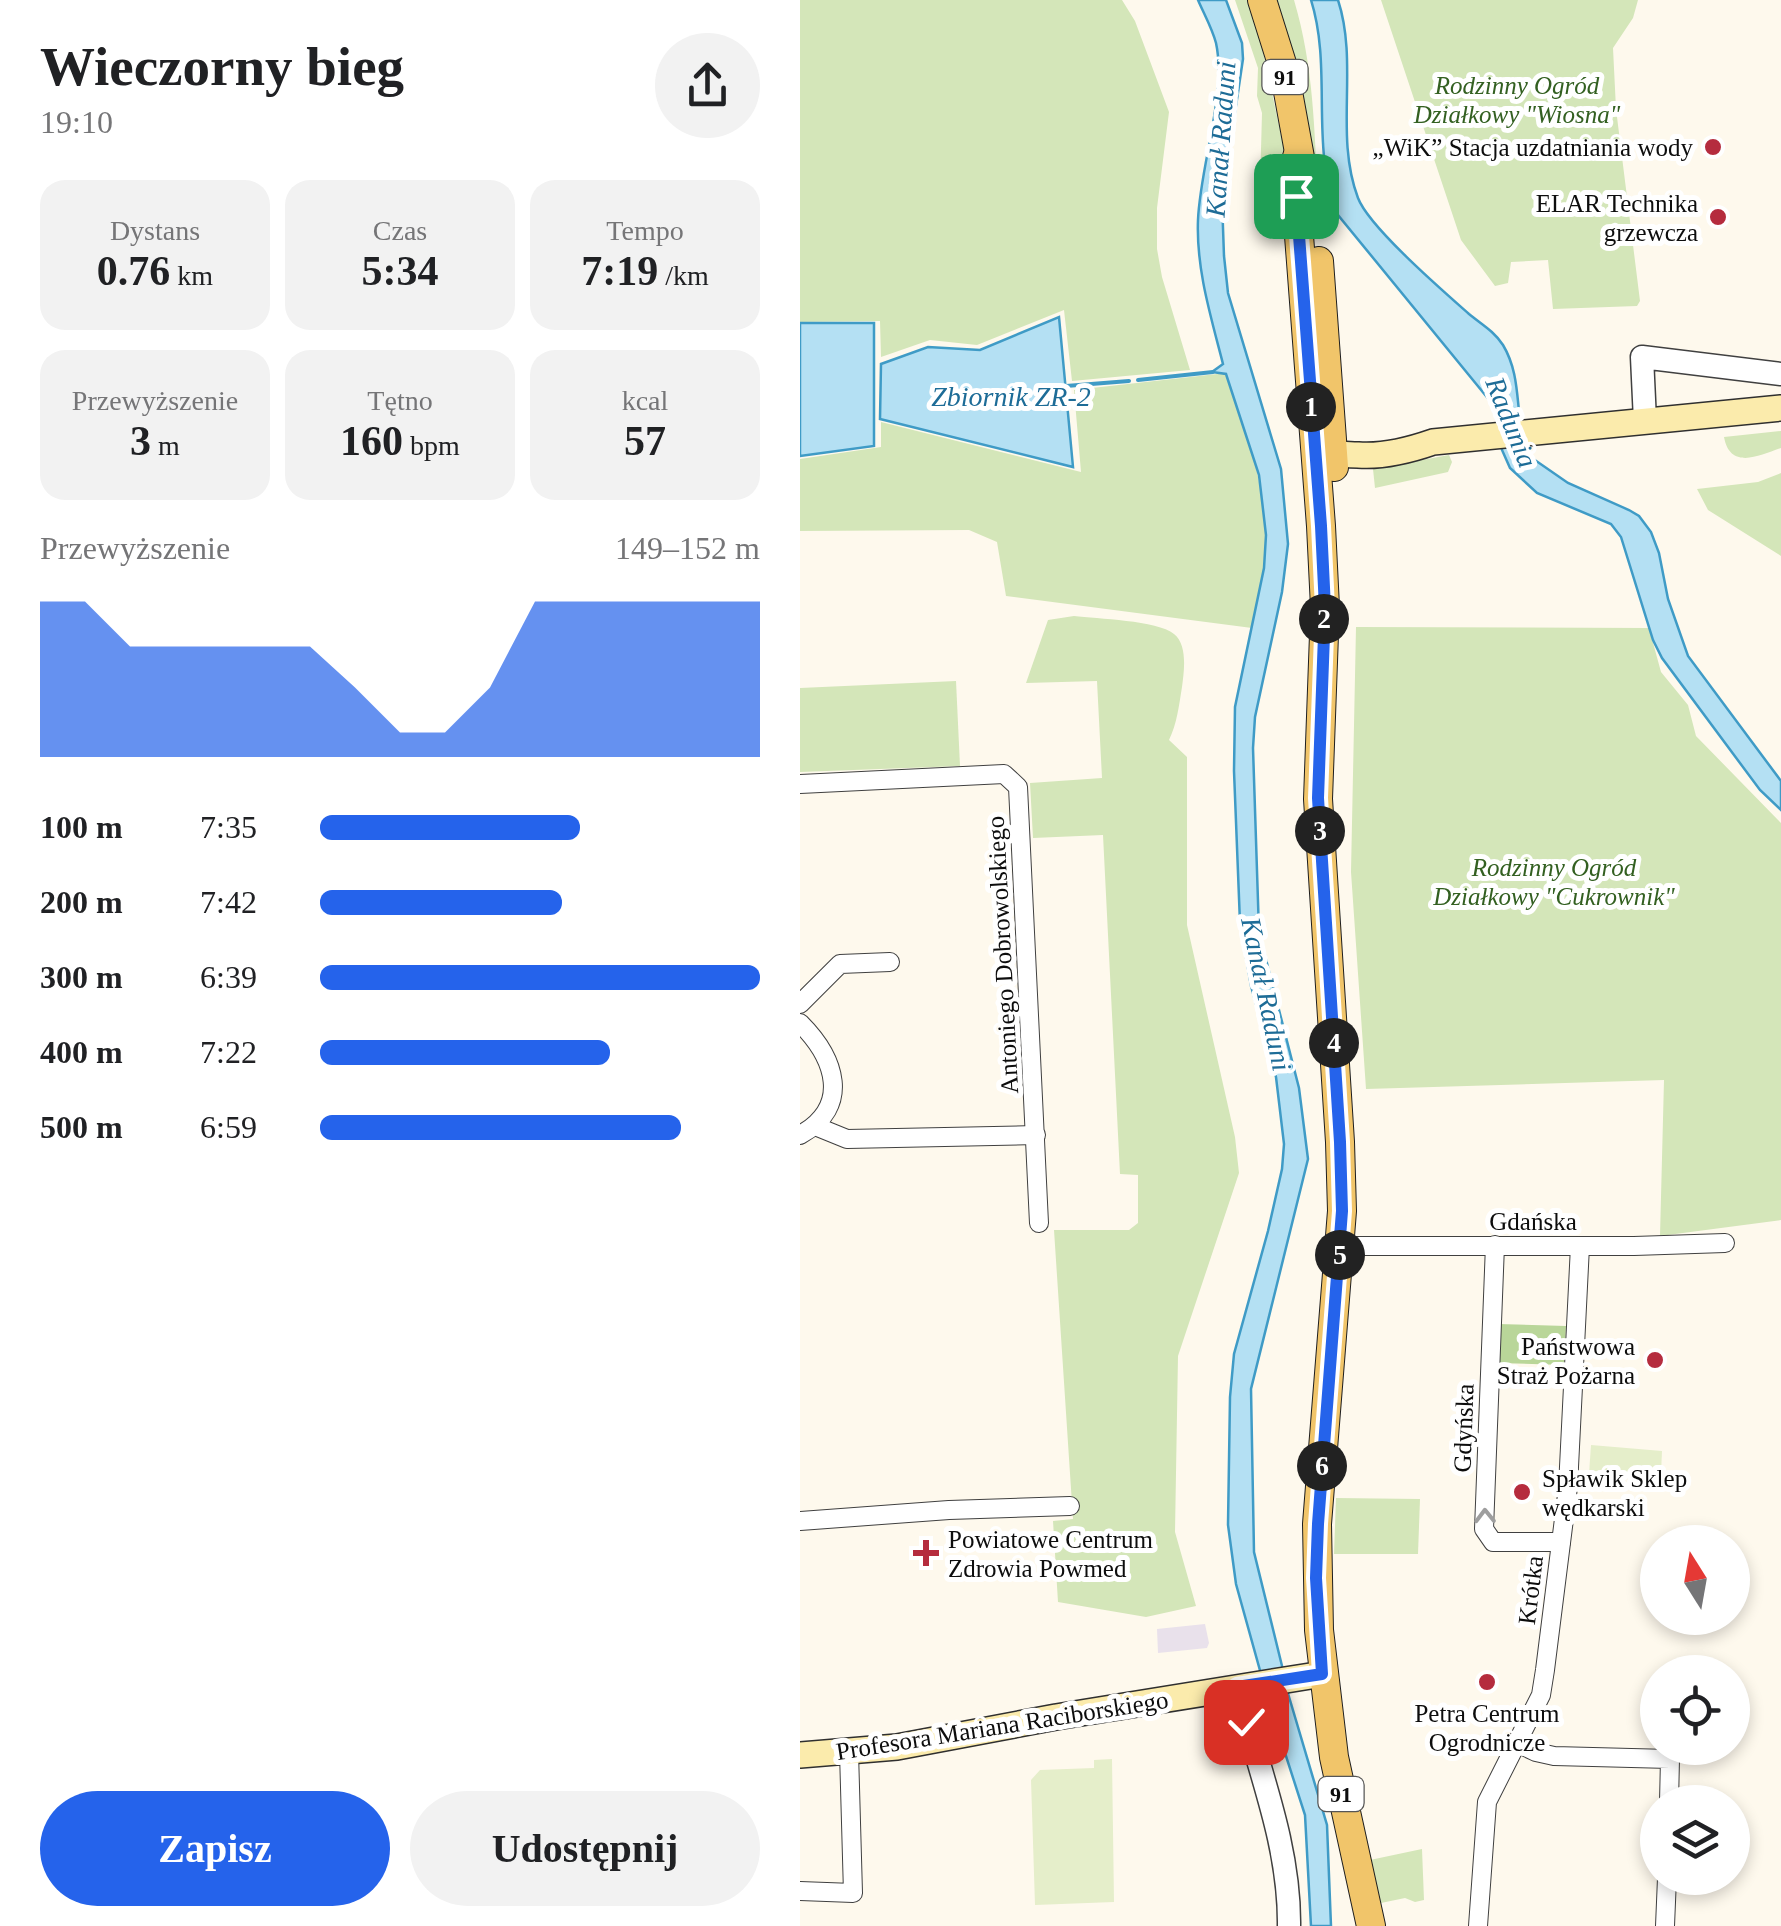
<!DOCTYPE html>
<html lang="pl">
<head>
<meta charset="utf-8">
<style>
	:root { --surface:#fff; --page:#f2f2f2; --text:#202124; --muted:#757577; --accent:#2563eb }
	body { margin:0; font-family:"Times New Roman",serif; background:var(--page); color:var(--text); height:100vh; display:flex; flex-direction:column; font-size:38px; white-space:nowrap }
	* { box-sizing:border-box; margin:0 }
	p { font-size:32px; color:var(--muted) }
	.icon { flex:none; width:55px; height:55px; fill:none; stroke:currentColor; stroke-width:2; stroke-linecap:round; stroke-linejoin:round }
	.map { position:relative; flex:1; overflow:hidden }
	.sheet { display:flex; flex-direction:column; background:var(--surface); width:800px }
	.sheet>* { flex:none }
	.needle { width:65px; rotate:349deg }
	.tools { position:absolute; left:840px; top:1525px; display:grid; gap:20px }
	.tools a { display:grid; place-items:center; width:110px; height:110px; border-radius:50%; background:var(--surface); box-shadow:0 5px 15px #0003; font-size:50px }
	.pin { position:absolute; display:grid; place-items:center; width:85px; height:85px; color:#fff; margin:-42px; border-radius:20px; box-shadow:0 5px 15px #0006 }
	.km { position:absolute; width:50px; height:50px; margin:-25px; border-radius:50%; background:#222; color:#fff; font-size:28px; line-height:50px; text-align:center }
	.round { display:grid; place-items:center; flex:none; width:105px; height:105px; border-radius:52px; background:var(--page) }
	.summary { display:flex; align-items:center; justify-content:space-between; height:170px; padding:0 40px }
	h1 { font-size:55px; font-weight:700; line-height:75px }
	.figures { display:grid; grid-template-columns:repeat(3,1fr); gap:15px; height:170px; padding:10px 40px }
	.figures div { display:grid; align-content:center; border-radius:25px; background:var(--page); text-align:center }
	.figures b { font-size:42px; font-weight:700 }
	.figures small { font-size:28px; font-weight:400 }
	.figures p { font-size:28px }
	.chart { height:280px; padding:20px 40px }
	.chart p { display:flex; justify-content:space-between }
	.chart svg { width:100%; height:180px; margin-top:10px; fill:var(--accent); opacity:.7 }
	.action { display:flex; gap:20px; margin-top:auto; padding:20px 40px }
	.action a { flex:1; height:115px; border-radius:60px; background:var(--accent); color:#fff; font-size:40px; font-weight:700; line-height:115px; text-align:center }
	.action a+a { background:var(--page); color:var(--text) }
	ul { padding:0 40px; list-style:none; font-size:32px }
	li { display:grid; grid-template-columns:160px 120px 1fr; align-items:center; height:75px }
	li i { height:25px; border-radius:12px; background:var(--accent) }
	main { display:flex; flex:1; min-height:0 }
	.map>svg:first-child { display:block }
</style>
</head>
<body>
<main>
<section class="sheet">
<div class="summary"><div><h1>Wieczorny bieg</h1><p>19:10</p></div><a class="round"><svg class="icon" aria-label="share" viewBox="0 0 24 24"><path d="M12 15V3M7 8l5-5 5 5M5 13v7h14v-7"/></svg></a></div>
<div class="figures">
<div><p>Dystans</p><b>0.76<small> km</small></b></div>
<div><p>Czas</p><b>5:34</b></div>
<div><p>Tempo</p><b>7:19<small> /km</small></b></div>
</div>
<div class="figures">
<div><p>Przewyższenie</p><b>3<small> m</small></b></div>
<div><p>Tętno</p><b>160<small> bpm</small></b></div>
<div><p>kcal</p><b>57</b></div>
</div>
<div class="chart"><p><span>Przewyższenie</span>149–152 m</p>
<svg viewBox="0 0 160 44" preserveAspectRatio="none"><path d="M0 44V6L10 6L20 17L30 17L40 17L50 17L60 17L70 27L80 38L90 38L100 27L110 6L120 6L130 6L140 6L150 6L160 6V44z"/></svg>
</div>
<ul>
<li><b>100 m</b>7:35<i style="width:59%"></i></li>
<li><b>200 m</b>7:42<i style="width:55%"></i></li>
<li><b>300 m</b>6:39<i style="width:100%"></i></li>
<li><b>400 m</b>7:22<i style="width:66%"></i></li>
<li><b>500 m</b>6:59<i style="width:82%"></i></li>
</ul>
<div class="action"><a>Zapisz</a><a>Udostępnij</a></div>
</section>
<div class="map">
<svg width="981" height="1926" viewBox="0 0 981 1926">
	<rect width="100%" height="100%" fill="#fef9ed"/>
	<!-- industrial -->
	<polygon fill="#e9e1eb" points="405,1624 409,1643 407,1648 358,1653 357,1629"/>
	<!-- green -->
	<g fill="#d4e6b9">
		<polygon points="0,0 322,0 335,21 369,112 357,208 357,249 362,277 390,370 272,381 264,310 177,345 130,340 81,357 80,321 0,322"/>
		<polygon points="435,0 447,0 462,46 490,177 485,198 460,186 462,113 457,96 458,68"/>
		<path d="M470,0H494C514,68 514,127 518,197H514Z"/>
		<polygon points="581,0 838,0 833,18 813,48 816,109 840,301 837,306 753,309 748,260 711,262 708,283 695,286 661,240"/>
		<path d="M426,373C448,436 471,497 464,566C462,586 456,607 452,628L206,596L197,542L169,530L0,531V459L81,447V422L281,472L274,390Z"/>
		<path d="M981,431V448C959,456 930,470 924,437Z"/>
		<polygon points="649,455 652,462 648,472 575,488 573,469"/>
		<polygon points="981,473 981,556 908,510 897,489 958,482"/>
		<path d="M274,616C297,619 357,620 374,634C388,645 384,672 382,687C379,705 377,724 369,740L387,757V925L435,1137L439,1173L378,1356L375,1532L396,1606L346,1617L258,1602L253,1521L273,1519L254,1230H329L338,1223V1175L320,1174L303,835L233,838L230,783L302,778L297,681L226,683L248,620Z"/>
		<polygon points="556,627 849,628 861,672 888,705 896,736 981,823 981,1220 860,1236 864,1080 566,1089 551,872"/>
		<polygon points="156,681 160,766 0,772 0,688"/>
		<polygon points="536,1498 620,1499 618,1554 534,1554"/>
		<polygon points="622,1849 624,1900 615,1902 605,1898 581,1903 570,1860"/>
	</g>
	<!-- forest -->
	<polygon fill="#b9d699" points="698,1324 766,1326 764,1365 697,1363"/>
	<!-- pitch -->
	<g fill="#e5eeca">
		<polygon points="791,1445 862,1451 861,1474 789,1474"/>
		<polygon points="312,1759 314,1902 235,1905 231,1780 240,1770 294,1768 294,1760"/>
	</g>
	<!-- water -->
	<g fill="#b4e0f3" stroke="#3f9bc6" stroke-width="2.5">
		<path d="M398,0H426L442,43L443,59L422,200L424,256L428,293L481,469L488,544L482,592L455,717L453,748L459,932L499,1088L508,1159L451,1389L454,1552L483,1670L461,1674L436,1584L428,1525L430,1397L434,1354L468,1231L482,1169L484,1144L476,1077L451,986L440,923L434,771L435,707L464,568L466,535L459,475L426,374L412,372L423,364C411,317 396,269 398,220C400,166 427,93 416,43C412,28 404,14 398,0Z"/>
		<path d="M511,0H538C559,64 534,135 558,198C569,227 643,291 669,314C681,324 694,331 703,345C724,380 713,419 729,456L768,483L829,510L839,516L851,532L859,553L868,599L888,656L981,781V810L960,790L862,658L853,640L821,537L811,524L737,493L710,468L702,450L695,407L538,215C509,146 533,70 511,0Z"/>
		<polygon points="259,317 273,467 80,419 81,364 128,347 180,350"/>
		<polygon points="0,323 74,323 74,446 0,456"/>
		<polygon points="487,1690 527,1825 531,1926 511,1926 505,1815 466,1694"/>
	</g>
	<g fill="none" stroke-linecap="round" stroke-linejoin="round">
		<!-- stream -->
		<g stroke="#3f9bc6" stroke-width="4">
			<polyline points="338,380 413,372"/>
			<polyline points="266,386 329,381"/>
		</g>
		<!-- minor casing -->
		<g stroke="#404040" stroke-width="20">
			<g id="minor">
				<polyline points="0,784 204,774 218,787 239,1223"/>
				<polyline points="0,1004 40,964 90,962"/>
				<path d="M0,1023C35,1058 52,1106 0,1135"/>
				<polyline points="15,1126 47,1139 236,1135"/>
				<polyline points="695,1245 684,1529 693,1542 761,1542"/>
				<polyline points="540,1246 834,1246 925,1243"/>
				<polyline points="0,1521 149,1510 270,1506"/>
				<polyline points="719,1744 736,1752 754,1756 870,1759 869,1802"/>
				<polyline points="0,1891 53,1893 49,1752"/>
				<polyline points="678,1926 687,1802 741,1695 745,1670 768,1487 780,1246"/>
				<polyline points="865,1926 867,1878"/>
			</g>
		</g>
		<!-- tertiary casing -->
		<g stroke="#404040" stroke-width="25">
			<g id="tertiary">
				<polyline points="845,421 842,357 981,374"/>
				<path d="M437,1687C457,1766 490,1843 489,1926"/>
			</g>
		</g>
		<!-- secondary casing -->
		<g stroke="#2f2f2f" stroke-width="28">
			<g id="secondary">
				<path d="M516,453C531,452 543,455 558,455C583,457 610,450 633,442L981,408"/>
				<polyline points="0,1755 97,1747 256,1717 523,1674"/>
			</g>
		</g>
		<!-- primary casing -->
		<g stroke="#1e1e1e" stroke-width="30">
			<g id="primary">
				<polyline points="462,0 484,70 503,174"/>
				<polyline points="497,157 496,196 521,526 525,607 518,799 540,1142 542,1211 517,1524 519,1630 534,1757 571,1926"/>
				<polyline points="519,261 534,467"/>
			</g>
		</g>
		<!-- minor -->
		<use href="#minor" stroke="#fff" stroke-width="18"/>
		<!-- tertiary -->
		<use href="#tertiary" stroke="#fff" stroke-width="22"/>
		<!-- secondary -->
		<use href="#secondary" stroke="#fbebac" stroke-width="25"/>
		<!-- primary -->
		<use href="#primary" stroke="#f1c56a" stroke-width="28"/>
	</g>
	<!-- one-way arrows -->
	<defs><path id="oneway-chevron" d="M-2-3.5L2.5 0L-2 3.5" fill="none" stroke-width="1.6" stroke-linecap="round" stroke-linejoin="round" transform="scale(2.5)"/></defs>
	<use stroke="#9e9e9e" href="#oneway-chevron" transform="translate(685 1516) rotate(-91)"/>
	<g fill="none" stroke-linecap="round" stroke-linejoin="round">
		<!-- route casing -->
		<g stroke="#fff" stroke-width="20">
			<polyline id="route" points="446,1722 437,1687 522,1674 516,1578 518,1524 542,1211 540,1142 518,798 525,608 521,526 496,196"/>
		</g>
		<!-- route -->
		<use href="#route" stroke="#2563eb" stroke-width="12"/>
	</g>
	<!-- markers -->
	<g fill="#b52c3e" stroke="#fff" stroke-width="4">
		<circle cx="913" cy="147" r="10"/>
		<circle cx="918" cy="217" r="10"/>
		<circle cx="855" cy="1360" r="10"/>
		<circle cx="722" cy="1492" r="10"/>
		<path d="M121 1538h10v10h10v10h-10v10h-10v-10h-10v-10h10z"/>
		<circle cx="687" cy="1682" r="10"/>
	</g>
	<g text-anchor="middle" stroke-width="10" stroke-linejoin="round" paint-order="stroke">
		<!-- shield labels -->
		<g fill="#fff" stroke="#565656" stroke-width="2.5">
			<rect x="462.5" y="60" width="45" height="34" rx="8"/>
			<rect x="518.5" y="1777" width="45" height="34" rx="8"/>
		</g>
		<g font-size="22" font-weight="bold" fill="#0d0d0d">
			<text x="485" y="85">91</text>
			<text x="541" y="1802">91</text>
		</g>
		<!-- park labels -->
		<g font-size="25" font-style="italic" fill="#336021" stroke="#fff">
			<text x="717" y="94">Rodzinny Ogród<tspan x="717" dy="29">Działkowy "Wiosna"</tspan></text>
			<text x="754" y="876">Rodzinny Ogród<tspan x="754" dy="29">Działkowy "Cukrownik"</tspan></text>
		</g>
		<!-- poi labels -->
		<g font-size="25" fill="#0d0d0d" stroke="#fff" text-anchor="end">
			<text x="893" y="156">„WiK” Stacja uzdatniania wody</text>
			<text x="898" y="212">ELAR Technika<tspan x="898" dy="29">grzewcza</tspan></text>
			<text x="835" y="1355">Państwowa<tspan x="835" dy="29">Straż Pożarna</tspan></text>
			<text x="742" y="1487" text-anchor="start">Spławik Sklep<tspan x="742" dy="29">wędkarski</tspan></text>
			<text x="148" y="1548" text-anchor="start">Powiatowe Centrum<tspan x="148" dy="29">Zdrowia Powmed</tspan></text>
			<text x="687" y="1722" text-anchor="middle">Petra Centrum<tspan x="687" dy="29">Ogrodnicze</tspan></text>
		</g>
		<!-- street labels -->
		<g font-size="25" fill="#0d0d0d" stroke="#fff">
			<text transform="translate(202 955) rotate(-93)" y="9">Antoniego Dobrowolskiego</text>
			<text x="733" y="1230">Gdańska</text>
			<text transform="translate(663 1428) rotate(-88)" y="9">Gdyńska</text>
			<text transform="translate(730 1590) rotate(-83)" y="9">Krótka</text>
			<text transform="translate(202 1725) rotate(-9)" y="9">Profesora Mariana Raciborskiego</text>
		</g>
		<!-- water labels -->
		<g font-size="28" font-style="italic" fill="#1d6c97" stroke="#fff">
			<text transform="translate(420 139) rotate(-86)" y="10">Kanał Raduni</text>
			<text x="211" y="406">Zbiornik ZR-2</text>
			<text transform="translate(712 422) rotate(68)" y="10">Radunia</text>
			<text transform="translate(467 994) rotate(78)" y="10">Kanał Raduni</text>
		</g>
	</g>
</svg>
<div class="tools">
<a><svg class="needle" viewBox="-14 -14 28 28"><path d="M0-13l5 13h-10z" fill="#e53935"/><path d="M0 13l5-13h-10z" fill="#757577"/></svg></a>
<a><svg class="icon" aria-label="locate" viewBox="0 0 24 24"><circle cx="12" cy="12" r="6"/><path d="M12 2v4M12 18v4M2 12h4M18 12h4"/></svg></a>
<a><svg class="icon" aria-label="layers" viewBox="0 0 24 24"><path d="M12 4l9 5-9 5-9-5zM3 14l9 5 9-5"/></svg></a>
</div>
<div class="pin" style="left:496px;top:196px;background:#1e9e55"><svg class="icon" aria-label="arrive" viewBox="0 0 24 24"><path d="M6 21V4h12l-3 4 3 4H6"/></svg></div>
<div class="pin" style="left:446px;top:1722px;background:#d93025"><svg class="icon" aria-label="check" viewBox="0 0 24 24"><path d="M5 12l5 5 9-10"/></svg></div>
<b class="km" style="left:511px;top:407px">1</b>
<b class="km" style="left:524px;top:619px">2</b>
<b class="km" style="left:520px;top:831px">3</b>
<b class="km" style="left:534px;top:1043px">4</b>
<b class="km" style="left:540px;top:1255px">5</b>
<b class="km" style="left:522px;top:1466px">6</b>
</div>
</main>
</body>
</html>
